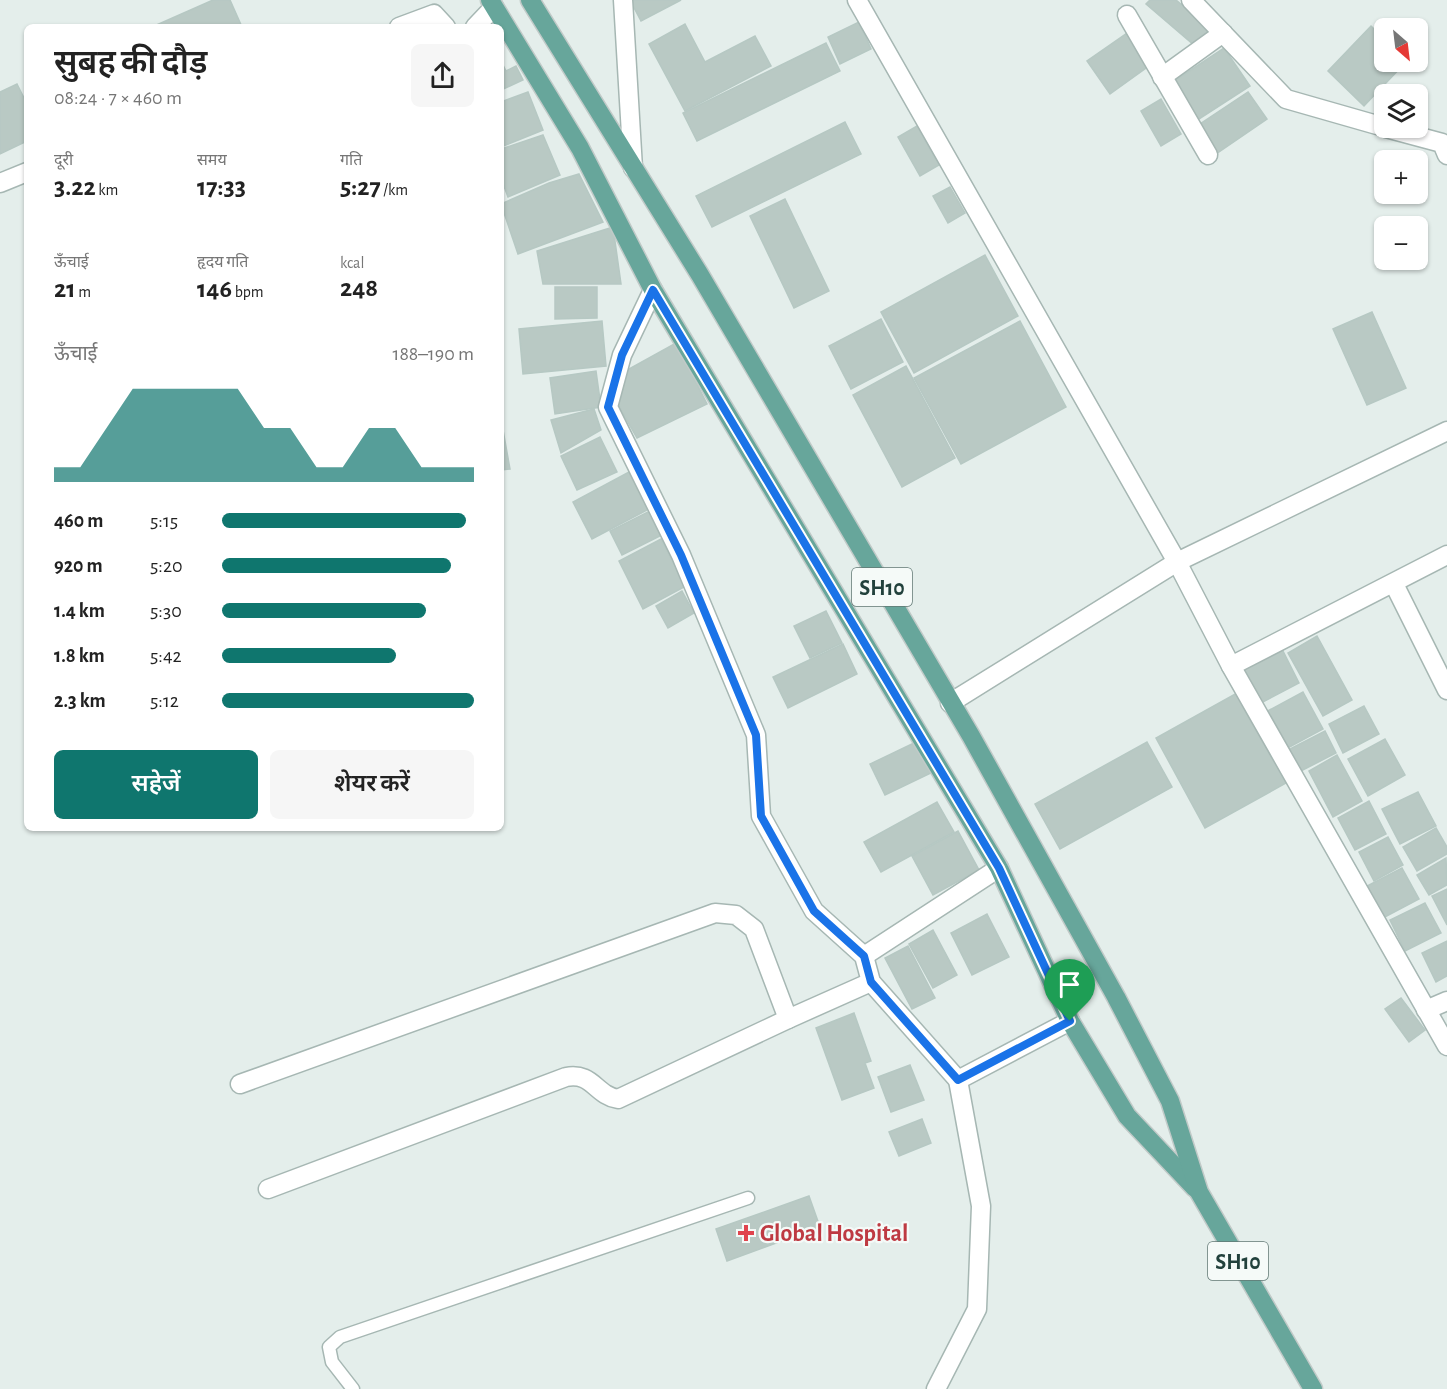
<!DOCTYPE html>
<html lang="hi">
<head>
<meta charset="utf-8">
<style>
	:root { --surface:#fff; --page:#f6f6f6; --text:#222; --muted:#767676; --accent:#0f766e }
	body { margin:0; font-family:"Alegreya Sans","Noto Sans Devanagari",sans-serif; background:var(--page); color:var(--text); height:100vh; display:flex; flex-direction:column; font-size:22px; white-space:nowrap }
	* { box-sizing:border-box; margin:0 }
	p { font-size:20px; color:var(--muted) }
	.icon { flex:none; width:33px; height:33px; fill:none; stroke:currentColor; stroke-width:2; stroke-linecap:round; stroke-linejoin:round }
	.map { position:relative; flex:1; overflow:hidden }
	.drawer { position:absolute; left:24px; top:24px; width:480px; height:807px; display:flex; flex-direction:column; background:var(--surface); border-radius:9px; box-shadow:0 2px 4px #0004 }
	.drawer>* { flex:none }
	.needle { width:39px; rotate:152deg }
	.fabs { position:absolute; left:1374px; top:18px; display:grid; gap:12px }
	.fabs a { display:grid; place-items:center; width:54px; height:54px; border-radius:9px; background:var(--surface); box-shadow:0 2px 4px #0004; font-size:30px }
	.pin { position:absolute; display:grid; place-items:center; width:51px; height:51px; color:#fff; margin:-62px -26px; border-radius:50% 50% 50% 0; rotate:-45deg; box-shadow:0 0 6px #0007 }
	.pin .icon { rotate:45deg }
	.round { display:grid; place-items:center; flex:none; width:63px; height:63px; border-radius:9px; background:var(--page) }
	.overview { display:flex; align-items:center; justify-content:space-between; height:102px; padding:0 30px }
	h1 { font-size:33px; font-weight:600; line-height:45px }
	.figures { display:grid; grid-template-columns:repeat(3,1fr); gap:9px; height:102px; padding:6px 30px }
	.figures div { display:grid; align-content:center }
	.figures b { font-size:26px; font-weight:600 }
	.figures small { font-size:16px; font-weight:400 }
	.figures p { font-size:16px }
	.chart { height:168px; padding:12px 30px }
	.chart p { display:flex; justify-content:space-between }
	.chart svg { width:100%; height:108px; margin-top:6px; fill:var(--accent); opacity:.7 }
	.button { display:flex; gap:12px; margin-top:auto; padding:12px 30px }
	.button a { flex:1; height:69px; border-radius:9px; background:var(--accent); color:#fff; font-size:24px; font-weight:600; line-height:69px; text-align:center }
	.button a+a { background:var(--page); color:var(--text) }
	ul { padding:0 30px; list-style:none; font-size:20px }
	li { display:grid; grid-template-columns:96px 72px 1fr; align-items:center; height:45px }
	li i { height:15px; border-radius:8px; background:var(--accent) }
	.map>svg:first-child { display:block }
</style>
</head>
<body>
<div class="map">
<svg width="1447" height="1389" viewBox="0 0 1447 1389">
	<rect width="100%" height="100%" fill="#e4eeeb"/>
	<!-- building -->
	<g fill="#b9c9c4" stroke="#b6c8c3" stroke-width="1.5">
		<polygon points="213,0 230,0 242,27 152,27"/>
		<polygon points="630,0 681,0 641,21"/>
		<polygon points="1150,0 1176,0 1210,29 1195,46 1146,4"/>
		<polygon points="859,22 871,49 840,64 828,37"/>
		<polygon points="685,24 705,62 755,36 771,66 685,111 649,44"/>
		<polygon points="1371,26 1384,39 1384,62 1406,62 1364,106 1328,71"/>
		<polygon points="1130,31 1153,63 1110,94 1087,61"/>
		<polygon points="826,43 840,71 697,141 683,113"/>
		<polygon points="1224,48 1250,86 1196,121 1171,83"/>
		<polygon points="501,61 506,71 516,66 523,80 501,90"/>
		<polygon points="17,84 27,104 27,141 0,154 0,92"/>
		<polygon points="528,92 543,130 501,147 501,102"/>
		<polygon points="1248,92 1267,119 1216,154 1197,126"/>
		<polygon points="1161,99 1181,134 1161,146 1141,111"/>
		<polygon points="845,122 861,154 712,227 696,196"/>
		<polygon points="917,126 939,165 920,176 898,137"/>
		<polygon points="543,135 560,175 508,197 501,178 501,149"/>
		<polygon points="579,174 603,222 518,254 501,204 549,183"/>
		<polygon points="950,187 965,213 948,223 933,196"/>
		<polygon points="785,199 829,291 794,308 750,216"/>
		<polygon points="613,227 621,284 543,284 537,251"/>
		<polygon points="985,255 1018,316 914,373 881,312"/>
		<polygon points="555,287 597,287 597,318 555,319"/>
		<polygon points="1372,312 1406,388 1367,405 1333,329"/>
		<polygon points="881,319 903,362 851,389 829,346"/>
		<polygon points="602,321 606,366 523,374 519,329"/>
		<polygon points="1020,321 1066,407 961,464 914,378"/>
		<polygon points="676,343 707,404 637,438 616,401 620,374"/>
		<polygon points="906,366 955,458 902,487 853,395"/>
		<polygon points="596,371 601,407 555,414 550,378"/>
		<polygon points="594,409 601,430 561,453 551,420"/>
		<polygon points="501,419 510,469 501,470"/>
		<polygon points="600,437 617,472 577,490 561,456"/>
		<polygon points="629,472 649,509 592,539 573,502"/>
		<polygon points="652,510 664,534 622,555 610,531"/>
		<polygon points="661,539 686,586 643,609 619,561"/>
		<polygon points="682,591 694,613 668,628 656,606"/>
		<polygon points="826,611 842,643 810,658 794,626"/>
		<polygon points="1317,636 1352,700 1323,716 1288,653"/>
		<polygon points="843,644 857,674 788,708 773,677"/>
		<polygon points="1282,649 1299,683 1261,703 1243,669"/>
		<polygon points="1303,692 1323,729 1284,750 1264,713"/>
		<polygon points="1237,693 1286,783 1205,828 1156,738"/>
		<polygon points="1364,706 1379,734 1343,753 1329,724"/>
		<polygon points="1325,731 1336,753 1295,774 1284,752"/>
		<polygon points="1385,739 1405,775 1368,796 1348,759"/>
		<polygon points="916,742 931,773 885,795 870,764"/>
		<polygon points="1147,742 1172,787 1060,849 1035,804"/>
		<polygon points="1337,755 1362,801 1333,817 1309,771"/>
		<polygon points="1418,792 1436,826 1400,844 1382,809"/>
		<polygon points="1369,801 1386,834 1355,850 1338,818"/>
		<polygon points="937,802 954,832 881,872 864,842"/>
		<polygon points="1436,828 1447,847 1447,854 1417,871 1403,847"/>
		<polygon points="958,831 979,870 933,895 912,856"/>
		<polygon points="1388,837 1403,865 1374,881 1359,852"/>
		<polygon points="1446,858 1447,885 1429,895 1417,875"/>
		<polygon points="1402,868 1419,899 1383,918 1367,886"/>
		<polygon points="1447,889 1447,925 1432,896"/>
		<polygon points="1425,903 1441,933 1405,951 1390,920"/>
		<polygon points="987,914 1009,957 972,975 951,933"/>
		<polygon points="933,930 957,975 933,988 909,944"/>
		<polygon points="1447,941 1447,976 1436,982 1422,953"/>
		<polygon points="908,946 935,998 912,1009 885,958"/>
		<polygon points="1401,998 1425,1030 1409,1042 1385,1009"/>
		<polygon points="854,1013 871,1061 865,1063 874,1088 842,1100 816,1028"/>
		<polygon points="910,1065 924,1100 891,1112 878,1077"/>
		<polygon points="922,1119 931,1143 899,1156 889,1132"/>
		<polygon points="809,1196 820,1227 727,1261 716,1229"/>
	</g>
	<g fill="none" stroke-linecap="round" stroke-linejoin="round">
		<!-- service casing -->
		<g stroke="#a6b7b3" stroke-width="15">
			<polyline id="service" points="353,1389 332,1362 329,1347 340,1337 748,1198"/>
		</g>
		<!-- minor casing -->
		<g stroke="#a6b7b3" stroke-width="21">
			<g id="minor">
				<polyline points="623,0 633,168"/>
				<polyline points="857,0 1177,562 1231,666 1447,1046"/>
				<polyline points="1191,0 1286,99 1384,127"/>
				<polyline points="1127,15 1208,155"/>
				<polyline points="399,27 434,14 446,27"/>
				<polyline points="475,27 494,7"/>
				<polyline points="1162,77 1223,33"/>
				<polyline points="1386,128 1442,143 1447,155"/>
				<polyline points="0,183 27,172"/>
				<polyline points="653,290 622,355 608,407 681,555 756,735 761,816 814,911 864,956 871,982 958,1080"/>
				<polyline points="1394,584 1447,690"/>
				<polyline points="1231,666 1447,555"/>
				<polyline points="950,703 1177,562 1447,431"/>
				<polyline points="864,956 999,868"/>
				<polyline points="1426,1010 1447,1001"/>
				<polyline points="240,1084 715,913 736,915 754,929 788,1019"/>
				<path d="M268,1189L566,1077C593,1072 595,1095 618,1099L788,1019L871,982"/>
				<polyline points="936,1389 977,1309 981,1206 958,1080 1070,1021"/>
			</g>
		</g>
		<!-- primary casing -->
		<g stroke="#c1cac8" stroke-width="21">
			<g id="primary">
				<polyline points="490,0 580,148 653,290 999,868 1070,1021 1127,1116 1195,1188"/>
				<polyline points="530,0 700,275 971,736 1116,997 1170,1101 1199,1192 1313,1389"/>
			</g>
		</g>
		<!-- service -->
		<use href="#service" stroke="#fff" stroke-width="12"/>
		<!-- minor -->
		<use href="#minor" stroke="#fff" stroke-width="18"/>
		<!-- primary -->
		<use href="#primary" stroke="#67a69b" stroke-width="18"/>
	</g>
	<g fill="none" stroke-linecap="round" stroke-linejoin="round">
		<!-- route casing -->
		<g stroke="#fff" stroke-width="12">
			<polygon id="route" points="653,290 999,868 1070,1021 958,1080 871,982 864,956 814,911 761,816 756,735 681,555 608,407 622,355"/>
		</g>
		<!-- route -->
		<use href="#route" stroke="#1a73e8" stroke-width="8"/>
	</g>
	<!-- markers -->
	<path fill="#e0444e" stroke="#f5faf8" stroke-width="2" d="M743 1224h6v6h6v6h-6v6h-6v-6h-6v-6h6z"/>
	<g text-anchor="middle" stroke-width="4.5" stroke-linejoin="round" paint-order="stroke">
		<!-- shield labels -->
		<g fill="#f5faf8" stroke="#617874" stroke-width="1.5">
			<rect x="852" y="568" width="60" height="38" rx="4.5"/>
			<rect x="1208" y="1242" width="60" height="38" rx="4.5"/>
		</g>
		<g font-size="22" font-weight="bold" fill="#22413c">
			<text x="882" y="595">SH10</text>
			<text x="1238" y="1269">SH10</text>
		</g>
		<!-- health labels -->
		<g font-size="24" font-weight="bold" fill="#be3a42" stroke="#f5faf8" text-anchor="start">
			<text x="760" y="1241">Global Hospital</text>
		</g>
	</g>
</svg>
<div class="fabs">
<a><svg class="needle" viewBox="-14 -14 28 28"><path d="M0-13l5 13h-10z" fill="#e53935"/><path d="M0 13l5-13h-10z" fill="#767676"/></svg></a>
<a><svg class="icon" aria-label="layers" viewBox="0 0 24 24"><path d="M12 4l9 5-9 5-9-5zM3 14l9 5 9-5"/></svg></a>
<a>+</a>
<a>−</a>
</div>
<div class="pin" style="left:1070px;top:1021px;background:#1e9e55"><svg class="icon" aria-label="arrive" viewBox="0 0 24 24"><path d="M6 21V4h12l-3 4 3 4H6"/></svg></div>
<section class="drawer">
<div class="overview"><div><h1>सुबह की दौड़</h1><p>08:24 · 7 × 460 m</p></div><a class="round"><svg class="icon" aria-label="share" viewBox="0 0 24 24"><path d="M12 15V3M7 8l5-5 5 5M5 13v7h14v-7"/></svg></a></div>
<div class="figures">
<div><p>दूरी</p><b>3.22<small> km</small></b></div>
<div><p>समय</p><b>17:33</b></div>
<div><p>गति</p><b>5:27<small> /km</small></b></div>
</div>
<div class="figures">
<div><p>ऊँचाई</p><b>21<small> m</small></b></div>
<div><p>हृदय गति</p><b>146<small> bpm</small></b></div>
<div><p>kcal</p><b>248</b></div>
</div>
<div class="chart"><p><span>ऊँचाई</span>188–190 m</p>
<svg viewBox="0 0 160 44" preserveAspectRatio="none"><path d="M0 44V38L10 38L20 22L30 6L40 6L50 6L60 6L70 6L80 22L90 22L100 38L110 38L120 22L130 22L140 38L150 38L160 38V44z"/></svg>
</div>
<ul>
<li><b>460 m</b>5:15<i style="width:97%"></i></li>
<li><b>920 m</b>5:20<i style="width:91%"></i></li>
<li><b>1.4 km</b>5:30<i style="width:81%"></i></li>
<li><b>1.8 km</b>5:42<i style="width:69%"></i></li>
<li><b>2.3 km</b>5:12<i style="width:100%"></i></li>
</ul>
<div class="button"><a>सहेजें</a><a>शेयर करें</a></div>
</section>
</div>
</body>
</html>
